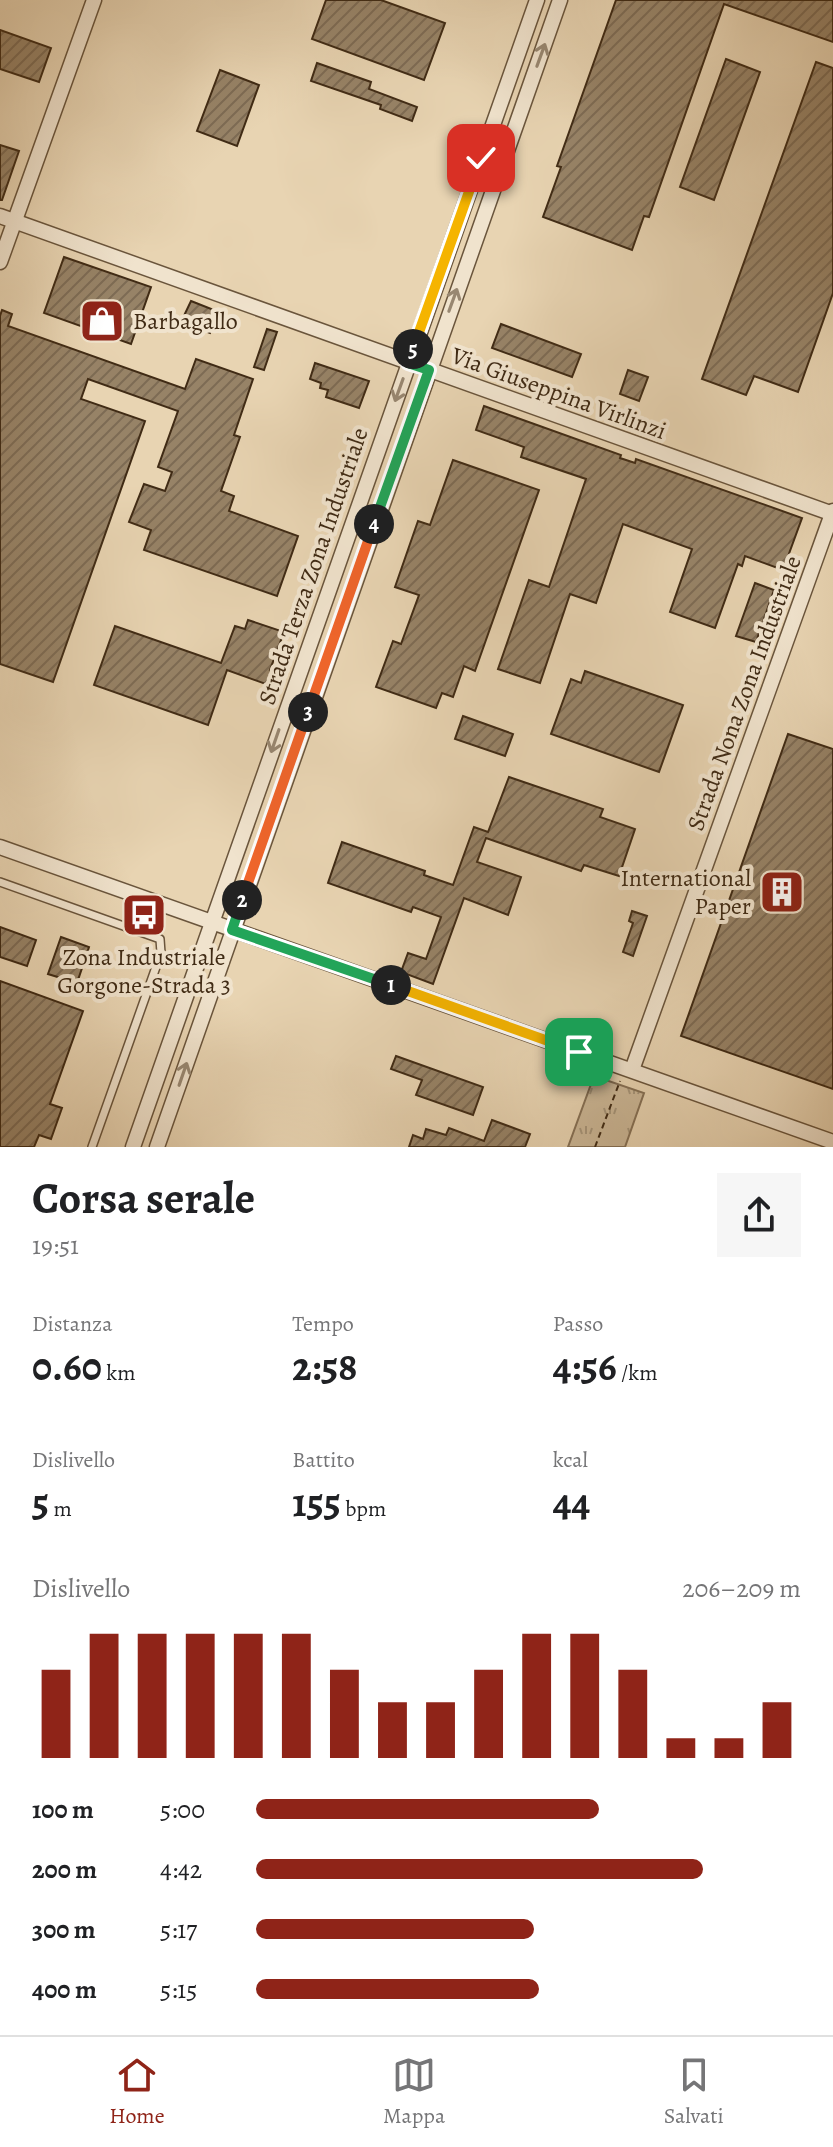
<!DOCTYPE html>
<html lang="it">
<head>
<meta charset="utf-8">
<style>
	:root { --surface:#fff; --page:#f6f6f6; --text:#202124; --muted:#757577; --line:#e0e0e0; --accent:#8f2418 }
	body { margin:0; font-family:Alegreya,serif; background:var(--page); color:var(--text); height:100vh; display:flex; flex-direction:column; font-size:30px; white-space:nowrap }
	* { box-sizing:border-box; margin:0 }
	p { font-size:26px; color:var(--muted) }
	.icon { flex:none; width:44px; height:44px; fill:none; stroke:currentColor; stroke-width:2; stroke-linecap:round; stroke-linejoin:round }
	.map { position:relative; height:1147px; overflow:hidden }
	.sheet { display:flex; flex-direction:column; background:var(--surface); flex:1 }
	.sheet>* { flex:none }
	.pin { position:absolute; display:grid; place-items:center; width:68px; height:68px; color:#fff; margin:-34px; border-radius:16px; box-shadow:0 4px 12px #0006 }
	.km { position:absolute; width:40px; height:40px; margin:-20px; border-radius:50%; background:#222; color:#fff; font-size:22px; line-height:40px; text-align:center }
	.round { display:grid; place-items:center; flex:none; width:84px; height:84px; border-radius:0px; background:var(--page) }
	.overview { display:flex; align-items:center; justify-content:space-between; height:136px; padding:0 32px }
	h1 { font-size:44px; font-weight:600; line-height:60px }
	.stats { display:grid; grid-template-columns:repeat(3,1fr); gap:12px; height:136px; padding:8px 32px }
	.stats div { display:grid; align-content:center }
	.stats b { font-size:40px; font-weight:600 }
	.stats small { font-size:22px; font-weight:400 }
	.stats p { font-size:22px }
	.chart { height:224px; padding:16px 32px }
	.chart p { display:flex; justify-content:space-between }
	.chart svg { width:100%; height:144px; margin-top:8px; stroke:var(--accent); stroke-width:6 }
	ul { padding:0 32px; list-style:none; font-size:26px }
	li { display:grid; grid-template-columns:128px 96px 1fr; align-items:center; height:60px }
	li i { height:20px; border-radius:10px; background:var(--accent) }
	.dock { display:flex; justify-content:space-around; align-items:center; height:112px; border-top:2px solid var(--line); background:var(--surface); font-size:22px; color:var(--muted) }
	.dock a { display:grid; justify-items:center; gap:4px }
	.dock .active { color:var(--accent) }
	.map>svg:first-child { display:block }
</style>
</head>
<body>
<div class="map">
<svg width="833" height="1147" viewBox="0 0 833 1147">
	<defs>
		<pattern id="grass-tufts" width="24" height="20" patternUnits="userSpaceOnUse" patternTransform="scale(2)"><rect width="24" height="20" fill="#cbb797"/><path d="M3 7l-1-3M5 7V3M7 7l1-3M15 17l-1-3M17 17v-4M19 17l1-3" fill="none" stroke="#a6957a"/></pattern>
		<pattern id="building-hatch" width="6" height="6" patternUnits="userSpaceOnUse" patternTransform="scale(2)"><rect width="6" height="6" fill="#978367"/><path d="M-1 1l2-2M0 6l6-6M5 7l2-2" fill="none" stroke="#7d6b54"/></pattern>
	</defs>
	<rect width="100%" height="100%" fill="#e8d4b2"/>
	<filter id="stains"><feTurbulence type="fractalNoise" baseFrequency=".0025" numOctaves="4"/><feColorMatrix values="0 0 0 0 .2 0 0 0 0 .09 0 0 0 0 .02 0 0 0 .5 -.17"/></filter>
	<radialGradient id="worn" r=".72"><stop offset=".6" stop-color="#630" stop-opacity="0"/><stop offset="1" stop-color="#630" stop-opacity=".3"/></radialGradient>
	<!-- grass -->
	<polygon fill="url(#grass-tufts)" stroke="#867156" stroke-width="2" points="594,1076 644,1093 625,1147 568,1147"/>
	<!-- building -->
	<g fill="url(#building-hatch)" stroke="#402b15" stroke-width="2">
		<polygon points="326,0 381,0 445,23 424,80 312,39"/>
		<polygon points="616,0 833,0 833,42 724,4 649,217 644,216 632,250 543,217 561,167 557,166"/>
		<polygon points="0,30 51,48 39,82 0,69"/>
		<polygon points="726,59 760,72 714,200 680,187"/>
		<polygon points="816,62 833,68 833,293 798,392 754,376 746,395 702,379"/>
		<polygon points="317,63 371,82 369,89 417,107 412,121 380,109 381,105 311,81"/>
		<polygon points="220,70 259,85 237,146 197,131"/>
		<polygon points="0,145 19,151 2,200 0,200"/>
		<polygon points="64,257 151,287 131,344 44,313"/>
		<polygon points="191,301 219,312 210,333 181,322"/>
		<polygon points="2,310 12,314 8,326 185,389 196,359 253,379 234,435 240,437 221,491 234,496 229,511 298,536 277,596 144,550 151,530 129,522 144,484 165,491 172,472 158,467 178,411 88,379 81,399 145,421 53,682 0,664 0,316"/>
		<polygon points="501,324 581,354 572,377 492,348"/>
		<polygon points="267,329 277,332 264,370 254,367"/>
		<polygon points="315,363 369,381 359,408 326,397 328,390 320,388 321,383 310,379"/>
		<polygon points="628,370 648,377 639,401 620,394"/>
		<polygon points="484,406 621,455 620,458 635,463 636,459 802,518 783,570 745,556 742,566 738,564 715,628 670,612 692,549 623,524 596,603 570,594 540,683 498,669 529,580 549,587 586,479 521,457 524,447 476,430"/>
		<polygon points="453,460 539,490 475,671 464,666 453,697 442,693 436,708 376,687 393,641 401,644 419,595 395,587 418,521 430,525"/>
		<polygon points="755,583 774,590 756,642 736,636"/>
		<polygon points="248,620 284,632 270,670 282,674 277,688 227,670 208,725 94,685 115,626 221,663 235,626 245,629"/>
		<polygon points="585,671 683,705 659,772 551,734 571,679 581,683"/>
		<polygon points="463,716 513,734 505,756 455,739"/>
		<polygon points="788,734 833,749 833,1089 681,1036"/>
		<polygon points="509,777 603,809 600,817 635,829 619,876 584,865 581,871 486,838 477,862 521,877 508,915 464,898 433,984 401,972 408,953 426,959 441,917 413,907 411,912 328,883 342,842 425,871 424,875 453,885 474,827 488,832"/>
		<polygon points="632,911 647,916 633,956 623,952 633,923 629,921"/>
		<polygon points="0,927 36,940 27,966 0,957"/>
		<polygon points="61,937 89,947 77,983 48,974"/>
		<polygon points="0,981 83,1011 50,1104 62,1108 51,1139 39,1135 34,1147 0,1147"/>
		<polygon points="396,1056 483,1087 473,1115 416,1095 422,1080 391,1069"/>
		<polygon points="492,1120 530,1134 525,1147 409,1147 413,1135 423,1139 426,1129 446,1135 449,1128 484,1141"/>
	</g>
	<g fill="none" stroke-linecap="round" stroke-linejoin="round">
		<!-- service casing -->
		<g stroke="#6a553c" stroke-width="10">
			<polyline id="service" points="0,882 160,939 161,953 92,1147"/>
		</g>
		<!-- minor casing -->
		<g stroke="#6a553c" stroke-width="17">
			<g id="minor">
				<polyline points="0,216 833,514"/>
				<polyline points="0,262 94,0"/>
				<polyline points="0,847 833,1142"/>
				<polyline points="632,1070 833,511"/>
				<polyline points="133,1147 537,0"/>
				<polyline points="157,1147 560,0"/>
			</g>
		</g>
		<!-- path -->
		<polyline stroke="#402b15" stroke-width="2" stroke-dasharray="6 4" stroke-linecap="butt" points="595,1147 620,1081"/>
		<!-- service -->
		<use href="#service" stroke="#f0e3cd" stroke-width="7"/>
		<!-- minor -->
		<use href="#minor" stroke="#f0e3cd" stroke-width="14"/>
	</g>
	<!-- one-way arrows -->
	<defs><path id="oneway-shaft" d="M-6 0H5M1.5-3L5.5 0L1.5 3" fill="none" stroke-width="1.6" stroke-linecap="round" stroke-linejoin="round" transform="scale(2)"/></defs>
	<g stroke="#988771">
		<use href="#oneway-shaft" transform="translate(541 55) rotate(-70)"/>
		<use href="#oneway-shaft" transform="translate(453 300) rotate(-70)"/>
		<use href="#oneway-shaft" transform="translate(399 390) rotate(110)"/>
		<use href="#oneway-shaft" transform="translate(275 741) rotate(109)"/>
		<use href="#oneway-shaft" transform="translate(183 1074) rotate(-71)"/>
	</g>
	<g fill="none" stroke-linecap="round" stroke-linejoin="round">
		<!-- split-1 casing -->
		<g stroke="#fff" stroke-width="16">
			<polyline id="split-1" points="391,985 579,1052"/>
		</g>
		<!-- split-2 casing -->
		<g stroke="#fff" stroke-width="16">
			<polyline id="split-2" points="242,900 232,930 391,985"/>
		</g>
		<!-- split-3 casing -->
		<g stroke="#fff" stroke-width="16">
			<polyline id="split-3" points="242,900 308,712"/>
		</g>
		<!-- split-4 casing -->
		<g stroke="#fff" stroke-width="16">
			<polyline id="split-4" points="308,712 374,524"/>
		</g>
		<!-- split-5 casing -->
		<g stroke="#fff" stroke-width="16">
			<polyline id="split-5" points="374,524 429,370 408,363 413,349"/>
		</g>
		<!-- split-6 casing -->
		<g stroke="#fff" stroke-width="16">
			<polyline id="split-6" points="413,349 481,158"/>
		</g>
		<!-- split-1 -->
		<use href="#split-1" stroke="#f5b400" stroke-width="10"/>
		<!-- split-2 -->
		<use href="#split-2" stroke="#22a559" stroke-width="10"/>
		<!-- split-3 -->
		<use href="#split-3" stroke="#f0652b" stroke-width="10"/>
		<!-- split-4 -->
		<use href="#split-4" stroke="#f0652b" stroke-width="10"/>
		<!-- split-5 -->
		<use href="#split-5" stroke="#22a559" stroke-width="10"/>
		<!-- split-6 -->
		<use href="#split-6" stroke="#f5b400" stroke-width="10"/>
	</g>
	<!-- icons -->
	<defs>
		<g id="shop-square" transform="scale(2.3)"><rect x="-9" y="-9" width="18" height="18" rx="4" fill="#8f2418" stroke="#f0e3cd"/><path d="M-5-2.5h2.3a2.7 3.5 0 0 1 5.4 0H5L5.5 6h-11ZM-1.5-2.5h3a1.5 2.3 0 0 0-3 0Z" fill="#fff"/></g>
		<g id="building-square" transform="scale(2.3)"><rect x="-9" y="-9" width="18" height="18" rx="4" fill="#8f2418" stroke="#f0e3cd"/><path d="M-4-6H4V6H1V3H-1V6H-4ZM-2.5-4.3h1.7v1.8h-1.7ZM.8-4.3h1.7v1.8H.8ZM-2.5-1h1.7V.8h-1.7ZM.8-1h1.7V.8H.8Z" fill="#fff"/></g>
		<g id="bus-square" transform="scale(2.3)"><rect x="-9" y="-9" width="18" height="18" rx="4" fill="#8f2418" stroke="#f0e3cd"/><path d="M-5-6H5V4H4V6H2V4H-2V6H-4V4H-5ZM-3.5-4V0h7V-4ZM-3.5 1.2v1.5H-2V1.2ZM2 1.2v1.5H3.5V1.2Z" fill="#fff"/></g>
	</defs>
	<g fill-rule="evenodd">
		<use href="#shop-square" x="102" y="321"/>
		<use href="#building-square" x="782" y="892"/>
		<use href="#bus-square" x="144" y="915"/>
	</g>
	<g text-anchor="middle" stroke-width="8" stroke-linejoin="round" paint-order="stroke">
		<!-- poi labels -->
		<g font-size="24" fill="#402b15" stroke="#f0e3cd" text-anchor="start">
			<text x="133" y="329">Barbagallo</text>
			<text x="751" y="886" text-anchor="end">International<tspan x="751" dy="28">Paper</tspan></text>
			<text x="144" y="965" text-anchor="middle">Zona Industriale<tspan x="144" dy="28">Gorgone-Strada 3</tspan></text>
		</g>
		<!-- street labels -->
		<g font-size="24" fill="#402b15" stroke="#f0e3cd">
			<text transform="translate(559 393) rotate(20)" y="8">Via Giuseppina Virlinzi</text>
			<text transform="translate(313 566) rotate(-71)" y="8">Strada Terza Zona Industriale</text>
			<text transform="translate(744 693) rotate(-70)" y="8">Strada Nona Zona Industriale</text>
		</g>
	</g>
	<rect width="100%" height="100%" filter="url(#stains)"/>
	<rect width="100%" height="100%" fill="url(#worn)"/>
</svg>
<div class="pin" style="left:579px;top:1052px;background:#1e9e55"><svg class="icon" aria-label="arrive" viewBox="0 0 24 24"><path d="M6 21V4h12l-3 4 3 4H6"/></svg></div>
<div class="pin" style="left:481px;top:158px;background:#d93025"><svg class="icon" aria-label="check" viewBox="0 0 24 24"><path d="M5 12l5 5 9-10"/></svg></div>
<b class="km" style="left:391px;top:985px">1</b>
<b class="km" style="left:242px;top:900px">2</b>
<b class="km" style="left:308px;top:712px">3</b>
<b class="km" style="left:374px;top:524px">4</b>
<b class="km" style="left:413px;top:349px">5</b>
</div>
<section class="sheet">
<div class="overview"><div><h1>Corsa serale</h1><p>19:51</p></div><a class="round"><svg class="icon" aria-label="share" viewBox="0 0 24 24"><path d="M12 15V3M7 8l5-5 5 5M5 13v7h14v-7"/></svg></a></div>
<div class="stats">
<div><p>Distanza</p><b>0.60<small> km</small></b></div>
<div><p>Tempo</p><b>2:58</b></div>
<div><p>Passo</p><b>4:56<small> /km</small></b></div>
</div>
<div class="stats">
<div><p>Dislivello</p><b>5<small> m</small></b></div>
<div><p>Battito</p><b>155<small> bpm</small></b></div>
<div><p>kcal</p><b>44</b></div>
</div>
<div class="chart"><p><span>Dislivello</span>206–209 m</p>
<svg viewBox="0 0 160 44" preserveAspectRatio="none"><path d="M5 44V17M15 44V6M25 44V6M35 44V6M45 44V6M55 44V6M65 44V17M75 44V27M85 44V27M95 44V17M105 44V6M115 44V6M125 44V17M135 44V38M145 44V38M155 44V27"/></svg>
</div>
<ul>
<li><b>100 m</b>5:00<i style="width:63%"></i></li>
<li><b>200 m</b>4:42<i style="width:82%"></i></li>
<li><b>300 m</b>5:17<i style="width:51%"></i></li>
<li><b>400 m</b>5:15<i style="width:52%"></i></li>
</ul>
</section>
<nav class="dock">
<a class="active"><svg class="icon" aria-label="home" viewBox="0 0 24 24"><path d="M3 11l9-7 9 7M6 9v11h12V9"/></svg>Home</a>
<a><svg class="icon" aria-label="map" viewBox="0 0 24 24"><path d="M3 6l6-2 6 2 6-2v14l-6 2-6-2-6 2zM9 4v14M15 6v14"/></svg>Mappa</a>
<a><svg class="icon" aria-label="saved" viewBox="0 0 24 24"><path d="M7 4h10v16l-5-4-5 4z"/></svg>Salvati</a>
</nav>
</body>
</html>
